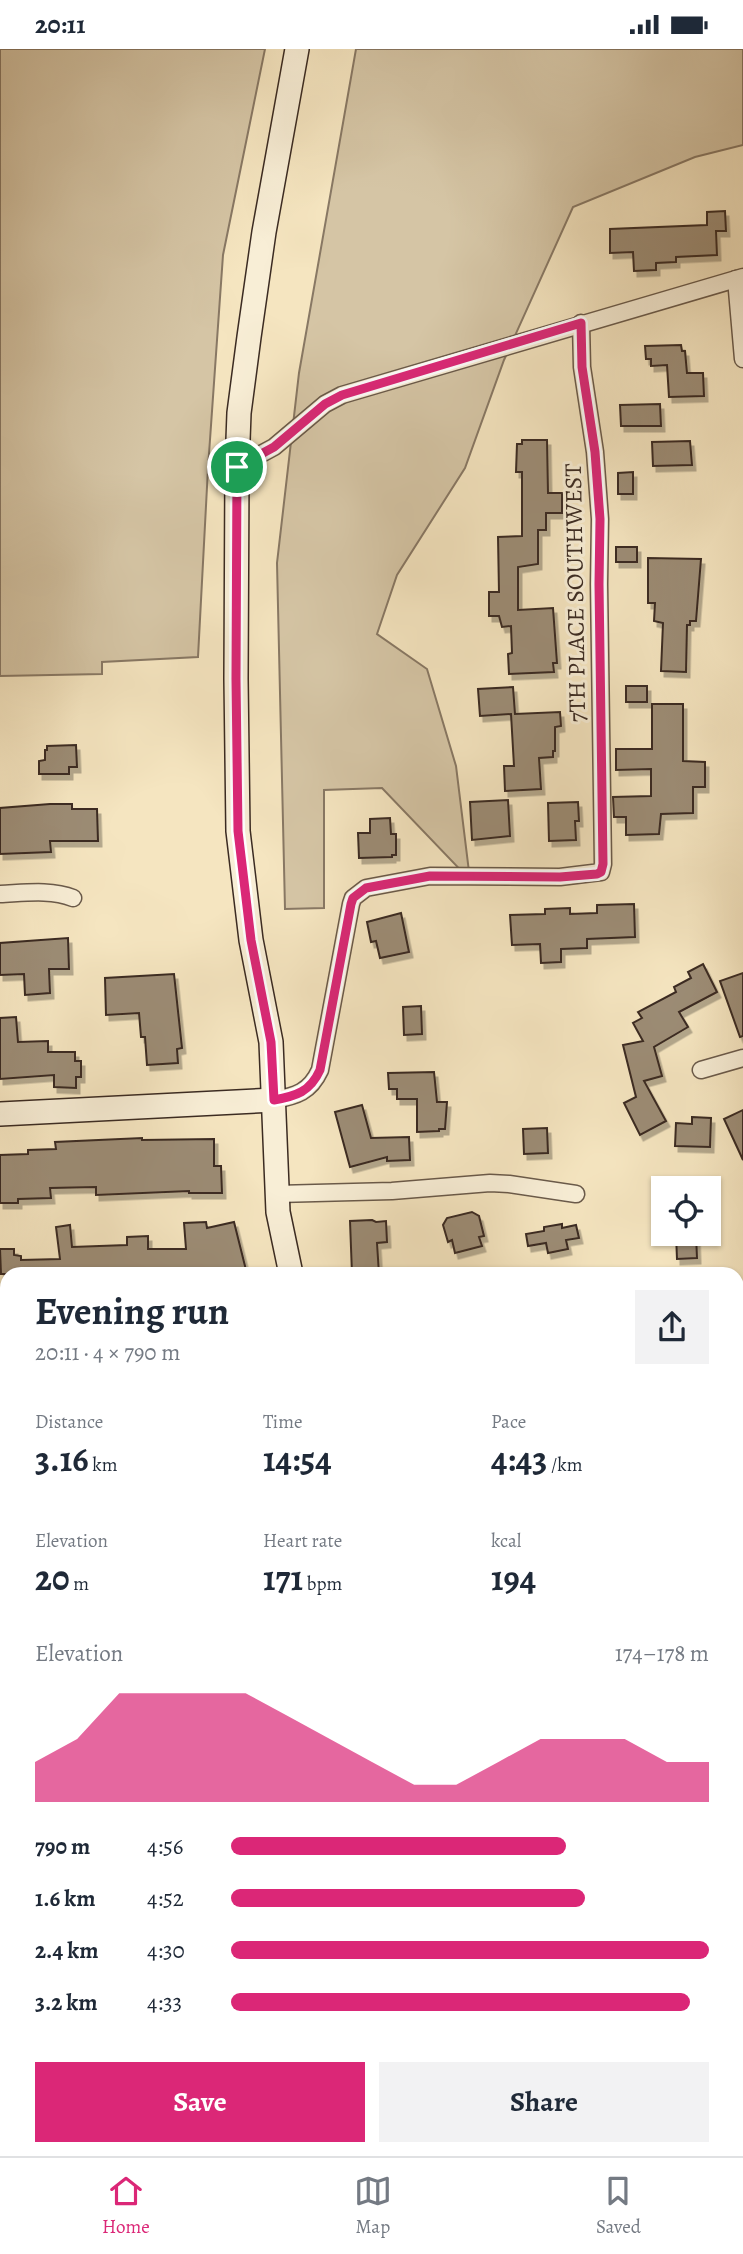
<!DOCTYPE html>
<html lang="en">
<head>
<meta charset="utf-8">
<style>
	:root { --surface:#fff; --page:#f2f2f3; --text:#1f2937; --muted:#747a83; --line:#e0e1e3; --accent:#db2777 }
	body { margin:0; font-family:Alegreya,serif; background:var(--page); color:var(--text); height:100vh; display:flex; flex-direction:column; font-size:26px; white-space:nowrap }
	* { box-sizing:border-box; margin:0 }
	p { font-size:23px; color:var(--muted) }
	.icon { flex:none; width:38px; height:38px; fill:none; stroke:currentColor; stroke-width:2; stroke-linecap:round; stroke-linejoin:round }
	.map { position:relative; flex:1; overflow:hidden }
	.drawer { position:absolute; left:0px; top:1218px; width:744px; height:889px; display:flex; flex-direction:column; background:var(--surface); border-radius:21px 21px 0 0; box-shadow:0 2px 5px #0004 }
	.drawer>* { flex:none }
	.controls { position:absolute; left:651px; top:1127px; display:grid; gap:14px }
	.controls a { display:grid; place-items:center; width:70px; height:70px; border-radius:0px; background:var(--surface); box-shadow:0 2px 5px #0004; font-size:35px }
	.pin { position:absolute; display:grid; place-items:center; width:60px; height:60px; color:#fff; margin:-30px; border:4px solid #fff; border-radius:50%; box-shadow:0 2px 7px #0007 }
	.round { display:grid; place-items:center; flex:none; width:74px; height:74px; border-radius:0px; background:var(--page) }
	.headline { display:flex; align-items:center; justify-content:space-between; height:119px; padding:0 35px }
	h1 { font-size:38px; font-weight:600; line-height:52px }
	.stats { display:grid; grid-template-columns:repeat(3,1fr); gap:10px; height:119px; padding:7px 35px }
	.stats div { display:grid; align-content:center }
	.stats b { font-size:35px; font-weight:600 }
	.stats small { font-size:19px; font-weight:400 }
	.stats p { font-size:19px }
	.chart { height:196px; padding:14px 35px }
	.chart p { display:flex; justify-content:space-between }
	.chart svg { width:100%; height:126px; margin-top:7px; fill:var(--accent); opacity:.7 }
	.cta { display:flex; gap:14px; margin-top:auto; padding:14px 35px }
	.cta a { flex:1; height:80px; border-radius:0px; background:var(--accent); color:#fff; font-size:28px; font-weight:600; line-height:80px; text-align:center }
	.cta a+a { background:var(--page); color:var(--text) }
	ul { padding:0 35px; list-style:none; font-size:23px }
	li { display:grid; grid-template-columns:112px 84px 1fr; align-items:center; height:52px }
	li i { height:18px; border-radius:9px; background:var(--accent) }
	.status { display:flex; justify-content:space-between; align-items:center; height:49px; padding:0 35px; background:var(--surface); direction:ltr }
	.status svg { height:19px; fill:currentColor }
	.dock { display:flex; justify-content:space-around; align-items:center; height:98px; border-top:2px solid var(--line); background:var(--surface); font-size:19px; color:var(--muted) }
	.dock a { display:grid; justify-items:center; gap:4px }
	.dock .on { color:var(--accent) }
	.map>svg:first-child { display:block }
</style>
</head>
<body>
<div class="status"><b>20:11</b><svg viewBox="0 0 49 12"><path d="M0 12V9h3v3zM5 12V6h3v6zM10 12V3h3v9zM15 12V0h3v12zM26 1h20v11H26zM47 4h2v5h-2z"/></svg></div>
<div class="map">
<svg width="743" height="2107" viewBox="0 0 743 2107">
	<defs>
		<filter id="shadow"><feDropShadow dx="3.5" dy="5.5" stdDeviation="0" flood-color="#0004"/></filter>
	</defs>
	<rect width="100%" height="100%" fill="#f5e5c0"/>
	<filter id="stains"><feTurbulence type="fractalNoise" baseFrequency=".00286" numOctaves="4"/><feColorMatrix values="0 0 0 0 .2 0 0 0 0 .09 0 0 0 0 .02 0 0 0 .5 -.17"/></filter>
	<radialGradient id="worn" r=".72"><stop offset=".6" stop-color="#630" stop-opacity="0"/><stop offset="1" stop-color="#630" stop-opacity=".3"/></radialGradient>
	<!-- green -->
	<g fill="#d5c5a5" stroke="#887864" stroke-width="2">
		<polygon points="0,0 265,0 223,206 208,419 198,608 102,613 102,625 0,627"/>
		<polygon points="356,0 743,0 743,96 695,108 573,158 504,311 465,419 397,526 377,585 427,620 456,717 470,831 382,739 324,741 324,859 285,860 277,514 299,324"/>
	</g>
	<!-- building -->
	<g fill="#9c8c74" stroke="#3b2b22" stroke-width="2" filter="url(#shadow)">
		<polygon points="725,162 726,182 716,182 717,206 676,208 676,213 656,214 656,221 634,222 633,203 610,204 610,180 707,176 707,163"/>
		<polygon points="681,296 682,302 685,302 687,324 703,324 704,347 669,348 667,316 651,317 651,310 646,310 645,297"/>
		<polygon points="660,355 661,377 621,377 620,356"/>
		<polygon points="522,391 547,391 548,444 562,444 562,464 546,464 546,481 538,481 538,515 518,518 518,561 553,559 557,614 553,614 554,623 509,625 508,605 512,604 511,577 502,578 499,567 489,567 489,543 499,543 498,488 522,487 522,423 516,423 517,395 522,395"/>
		<polygon points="690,392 692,416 653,417 652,393"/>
		<polygon points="633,423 633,445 618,445 618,424"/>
		<rect x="616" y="498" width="21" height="15"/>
		<polygon points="648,509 701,510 696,572 690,572 690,576 687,576 686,623 661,622 663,574 654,572 655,554 648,554"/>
		<rect x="626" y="637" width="21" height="16"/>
		<polygon points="513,638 515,665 560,663 561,677 555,678 555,702 553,702 553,708 539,709 541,740 505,742 504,717 514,717 511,665 480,667 478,640"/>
		<polygon points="652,655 683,655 683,712 705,713 705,738 693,738 693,764 661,765 659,785 626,786 626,768 614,768 613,748 651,747 651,720 616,721 616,700 652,700"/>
		<polygon points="76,696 77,718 69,718 69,725 39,725 39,712 45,711 45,701 47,701 47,697"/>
		<polygon points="508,751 510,787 472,791 470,753"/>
		<polygon points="578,753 579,772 575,772 576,791 549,792 548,754"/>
		<polygon points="50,755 72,755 72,760 97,760 98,792 50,792 51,803 0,805 0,759"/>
		<polygon points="390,769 391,785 396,785 396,806 392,806 392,808 359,809 358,784 370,784 370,770"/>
		<polygon points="634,855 635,888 587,890 587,899 561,900 561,913 541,914 540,895 512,896 510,866 545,865 545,860 570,859 570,865 597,864 597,856"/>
		<polygon points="401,864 409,903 380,909 376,892 371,893 367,873"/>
		<polygon points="68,889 69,920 49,920 50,944 25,946 24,925 0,926 0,894"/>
		<polygon points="703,915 717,943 679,963 688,978 654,998 662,1027 644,1032 666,1072 640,1086 624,1054 636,1048 623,996 643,992 633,974 642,969 638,963 676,943 674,938 691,929 688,923"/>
		<polygon points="743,924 743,987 740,988 720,932"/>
		<polygon points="174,925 182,999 177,1000 178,1014 147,1016 145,988 141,988 139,964 106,966 105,929"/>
		<polygon points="421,957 422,985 404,986 403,958"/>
		<polygon points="16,968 18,993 48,992 48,1003 75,1003 75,1012 81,1012 81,1028 76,1028 76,1039 54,1038 54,1026 0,1030 0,969"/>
		<polygon points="434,1023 437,1053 447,1053 445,1080 439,1080 439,1082 417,1083 417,1050 397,1050 397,1040 389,1040 388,1024"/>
		<polygon points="362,1056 371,1089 409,1088 410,1111 387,1112 387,1108 350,1118 335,1063"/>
		<polygon points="743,1061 743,1111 724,1070"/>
		<polygon points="692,1068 711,1069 710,1098 675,1097 676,1074 692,1075"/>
		<polygon points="547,1079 548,1104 524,1105 523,1080"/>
		<polygon points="142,1089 142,1091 214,1090 214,1117 221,1117 222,1144 189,1144 189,1142 96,1146 96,1138 50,1139 51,1149 18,1150 18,1154 0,1154 0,1106 28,1105 28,1101 56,1100 55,1093"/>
		<polygon points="472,1163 479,1167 484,1187 479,1188 482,1197 455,1204 452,1191 448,1193 443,1176 447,1169"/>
		<polygon points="372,1171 376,1173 386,1172 387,1193 377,1194 379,1225 352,1225 350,1172"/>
		<polygon points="206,1173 207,1179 234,1173 247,1225 227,1225 227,1222 179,1225 1,1225 0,1200 14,1200 14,1206 21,1207 21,1211 60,1210 56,1178 70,1176 72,1198 127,1196 127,1188 148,1187 148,1200 186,1200 184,1174"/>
		<polygon points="562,1175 562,1179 576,1176 579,1189 566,1191 568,1200 548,1204 546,1194 528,1197 526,1185 544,1182 544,1178"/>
		<polygon points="676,1185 696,1185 697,1209 677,1210"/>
	</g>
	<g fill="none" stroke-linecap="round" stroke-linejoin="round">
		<!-- street casing -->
		<g stroke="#6a5a4a" stroke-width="19">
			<g id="street">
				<polyline points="736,230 743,310"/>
				<polyline points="237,418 274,398 325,355 342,346 743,228"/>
				<path d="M0,845C24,844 51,840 73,849"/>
				<polyline points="701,1021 743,1009"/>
				<path d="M274,1051C296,1047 310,1043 320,1021L351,855L353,849L366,839L430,827L560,828L601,823L603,815L599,535L600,470L595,403L582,318L581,274"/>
				<polyline points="277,1145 392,1142 490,1134 509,1135 576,1145"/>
				<polyline points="0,1287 7,1287"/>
				<polyline points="737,1652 743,1651"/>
				<polyline points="0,1682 7,1682"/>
				<polyline points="116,2100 117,2107"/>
				<polyline points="610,2100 610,2107"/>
			</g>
		</g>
		<!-- secondary casing -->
		<g stroke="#3b2b22" stroke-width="26">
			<g id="secondary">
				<polyline points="0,1065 274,1051"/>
				<polyline points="291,1225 278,1163 271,993 251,891 238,782 236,630 237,418 239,364 249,288 264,183 297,0"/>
				<polyline points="366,2100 366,2107"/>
			</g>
		</g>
		<!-- street -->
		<use href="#street" stroke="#f8eed6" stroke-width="16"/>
		<!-- secondary -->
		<use href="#secondary" stroke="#f8eed6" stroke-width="23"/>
	</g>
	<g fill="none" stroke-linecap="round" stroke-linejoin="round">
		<!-- route casing -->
		<g stroke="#fff" stroke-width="14">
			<path id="route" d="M581,274L582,318L595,403L600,470L599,535L603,815L601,823L597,825L560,828L430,827L366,839L353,849L351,855L320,1021C310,1043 296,1047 274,1051L271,993L251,891L238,782L236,630L237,418L274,398L325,355L342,346Z"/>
		</g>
		<!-- route -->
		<use href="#route" stroke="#db2777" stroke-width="9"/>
	</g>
	<g text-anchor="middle" stroke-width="6" stroke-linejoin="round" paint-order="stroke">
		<!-- street labels -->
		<g font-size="24" fill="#3b2b22" stroke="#f8eed6">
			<text transform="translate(575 544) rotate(-91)" y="8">7TH PLACE SOUTHWEST</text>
		</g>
	</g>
	<rect width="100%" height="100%" filter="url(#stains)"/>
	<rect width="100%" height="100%" fill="url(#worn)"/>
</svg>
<div class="controls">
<a><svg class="icon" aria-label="locate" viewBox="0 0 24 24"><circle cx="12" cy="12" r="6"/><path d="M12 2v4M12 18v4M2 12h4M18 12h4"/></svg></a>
</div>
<div class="pin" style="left:237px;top:418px;background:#1e9e55"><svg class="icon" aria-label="arrive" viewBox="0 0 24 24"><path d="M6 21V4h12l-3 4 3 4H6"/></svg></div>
<section class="drawer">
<div class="headline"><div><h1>Evening run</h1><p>20:11 · 4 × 790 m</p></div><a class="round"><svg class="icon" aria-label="share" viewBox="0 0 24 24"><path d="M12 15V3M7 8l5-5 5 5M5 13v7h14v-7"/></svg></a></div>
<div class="stats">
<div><p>Distance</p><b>3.16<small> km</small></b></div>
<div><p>Time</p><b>14:54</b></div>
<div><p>Pace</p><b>4:43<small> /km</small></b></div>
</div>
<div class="stats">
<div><p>Elevation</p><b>20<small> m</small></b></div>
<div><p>Heart rate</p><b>171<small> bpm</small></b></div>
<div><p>kcal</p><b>194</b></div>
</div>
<div class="chart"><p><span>Elevation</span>174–178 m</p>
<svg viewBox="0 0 160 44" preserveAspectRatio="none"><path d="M0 44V30L10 22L20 6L30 6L40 6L50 6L60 14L70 22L80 30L90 38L100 38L110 30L120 22L130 22L140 22L150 30L160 30V44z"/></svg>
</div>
<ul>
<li><b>790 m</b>4:56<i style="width:70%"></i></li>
<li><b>1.6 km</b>4:52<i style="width:74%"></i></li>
<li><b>2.4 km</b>4:30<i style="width:100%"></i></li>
<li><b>3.2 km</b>4:33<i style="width:96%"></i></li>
</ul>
<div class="cta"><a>Save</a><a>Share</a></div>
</section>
</div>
<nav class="dock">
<a class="on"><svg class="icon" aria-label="home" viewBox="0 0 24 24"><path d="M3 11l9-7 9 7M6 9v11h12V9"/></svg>Home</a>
<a><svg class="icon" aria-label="map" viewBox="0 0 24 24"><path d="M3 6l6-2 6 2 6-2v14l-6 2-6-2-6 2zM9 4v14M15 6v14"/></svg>Map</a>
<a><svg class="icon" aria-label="saved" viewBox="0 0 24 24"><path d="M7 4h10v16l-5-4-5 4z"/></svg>Saved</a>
</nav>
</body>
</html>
